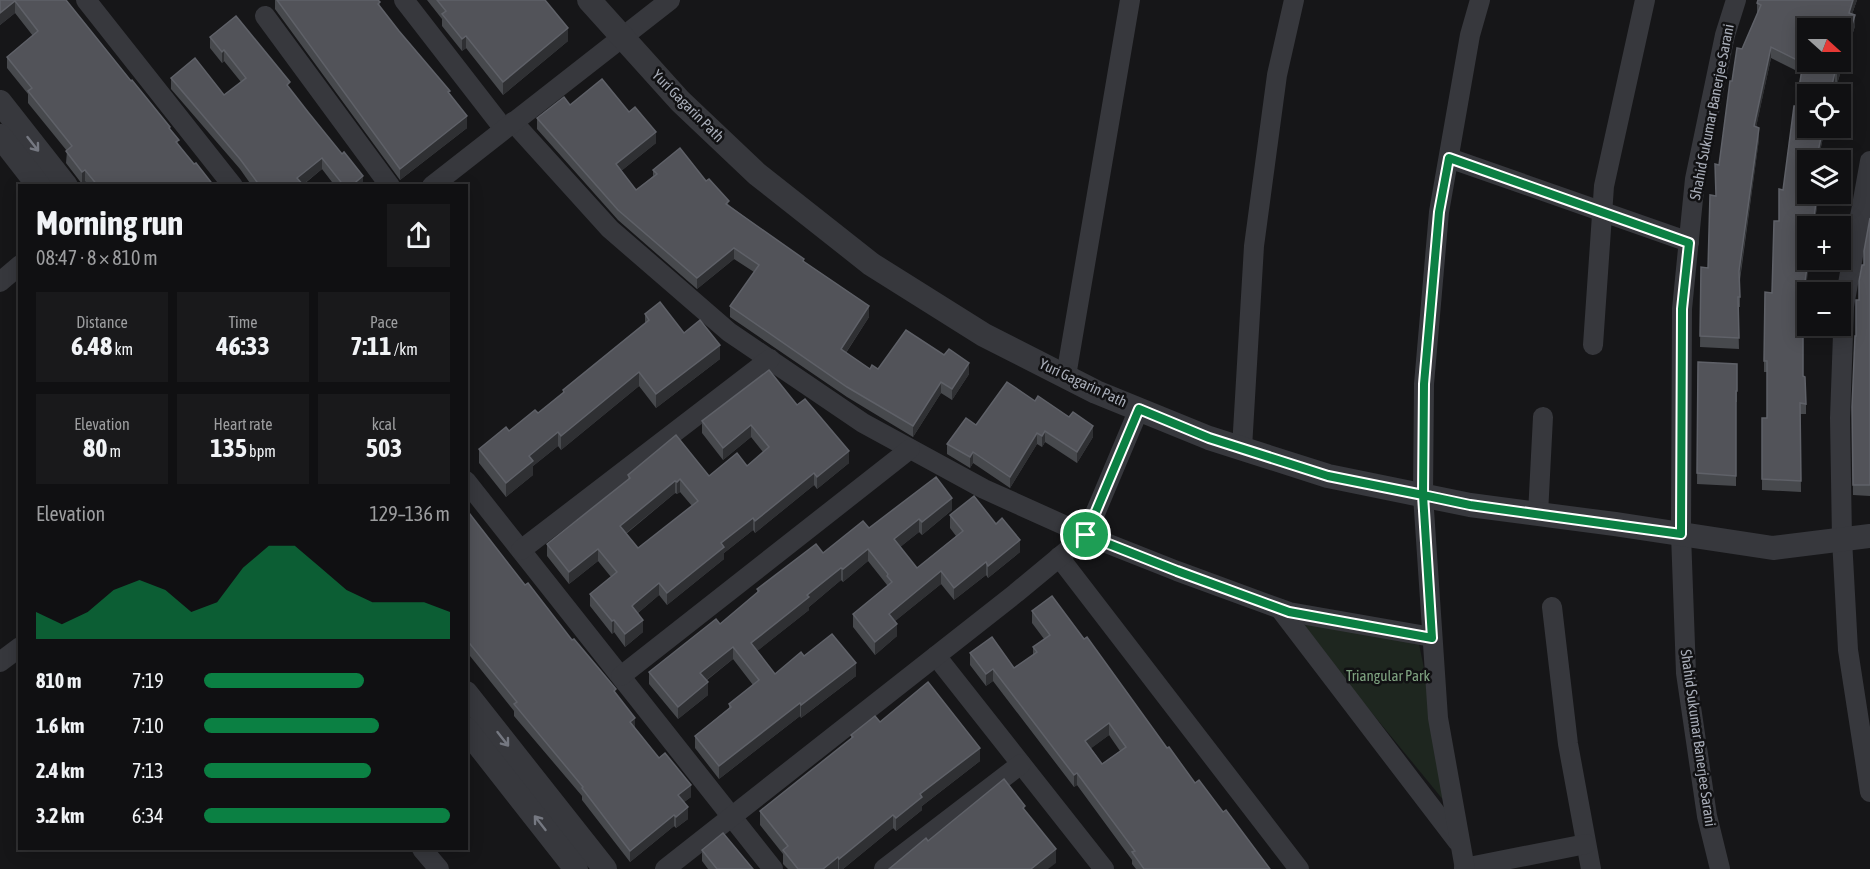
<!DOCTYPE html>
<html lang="en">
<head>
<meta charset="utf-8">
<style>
	:root { --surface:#101012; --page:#19191b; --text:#f1f3f6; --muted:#9c9d9f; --line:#303032; --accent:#0b8043 }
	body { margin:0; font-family:"Asap Condensed",sans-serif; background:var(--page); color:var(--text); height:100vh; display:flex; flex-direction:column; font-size:22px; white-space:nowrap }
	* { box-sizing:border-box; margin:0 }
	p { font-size:20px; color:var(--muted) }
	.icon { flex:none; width:33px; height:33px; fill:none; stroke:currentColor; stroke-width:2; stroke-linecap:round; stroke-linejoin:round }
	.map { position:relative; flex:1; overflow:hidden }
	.drawer { position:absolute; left:18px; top:184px; width:450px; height:666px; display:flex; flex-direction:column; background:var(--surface); border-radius:0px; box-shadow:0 3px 15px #0003,0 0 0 2px var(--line) }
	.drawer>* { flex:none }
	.needle { width:39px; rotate:111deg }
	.buttons { position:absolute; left:1797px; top:18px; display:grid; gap:12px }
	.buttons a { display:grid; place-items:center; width:54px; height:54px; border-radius:0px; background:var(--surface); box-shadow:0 3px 15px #0003,0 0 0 2px var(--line); font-size:30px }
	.pin { position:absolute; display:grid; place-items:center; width:51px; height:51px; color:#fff; margin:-26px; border:3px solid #fff; border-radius:50%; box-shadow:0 2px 6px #0007 }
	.round { display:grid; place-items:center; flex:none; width:63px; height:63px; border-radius:0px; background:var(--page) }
	.headline { display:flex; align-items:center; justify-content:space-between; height:102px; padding:0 18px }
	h1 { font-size:33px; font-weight:700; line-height:45px }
	.stats { display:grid; grid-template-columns:repeat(3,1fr); gap:9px; height:102px; padding:6px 18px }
	.stats div { display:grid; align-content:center; border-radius:0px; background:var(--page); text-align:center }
	.stats b { font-size:26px; font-weight:700 }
	.stats small { font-size:16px; font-weight:400 }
	.stats p { font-size:16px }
	.chart { height:168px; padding:12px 18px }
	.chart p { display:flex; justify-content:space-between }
	.chart svg { width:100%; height:108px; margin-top:6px; fill:var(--accent); opacity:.7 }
	ul { padding:0 18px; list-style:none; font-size:20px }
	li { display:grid; grid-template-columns:96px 72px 1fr; align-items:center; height:45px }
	li i { height:15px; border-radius:8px; background:var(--accent) }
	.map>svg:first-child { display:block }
</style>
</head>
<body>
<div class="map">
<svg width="1870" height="869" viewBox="0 0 1870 869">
	<rect width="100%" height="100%" fill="#161618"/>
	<!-- green -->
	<polygon fill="#1e261f" points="1289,612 1419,644 1454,813"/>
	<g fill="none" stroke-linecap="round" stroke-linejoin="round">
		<!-- minor -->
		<g stroke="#37383d" stroke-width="20">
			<polyline points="86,0 233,186"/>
			<polyline points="404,0 504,129"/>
			<polyline points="265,16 390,186"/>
			<polyline points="513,122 610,229 729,332 863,423 984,489 1086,535 1177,571 1289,612 1432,637"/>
			<polyline points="1449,158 1689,242"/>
			<polyline points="1870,161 1844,306 1840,418 1842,539 1848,650 1870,792"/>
			<polyline points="432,186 670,0"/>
			<polyline points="0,282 20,265"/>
			<polyline points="1593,345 1604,186 1645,0"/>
			<polyline points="1066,376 1130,0"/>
			<polyline points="1242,448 1254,246 1277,75 1294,0"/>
			<polyline points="466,481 773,869"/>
			<polyline points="1538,514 1543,417"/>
			<polyline points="521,550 770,359"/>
			<polyline points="1059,557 1299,869"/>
			<polyline points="1552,607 1568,744 1591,869"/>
			<polyline points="1280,609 1458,842"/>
			<polyline points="936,656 1104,869"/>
			<polyline points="0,662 20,647"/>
			<polyline points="621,676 910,449"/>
			<polyline points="422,849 439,869"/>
			<polyline points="1464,868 1586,844"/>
			<polyline points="665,869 1016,593 1086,535 1139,409"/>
			<polyline points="884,869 1021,764"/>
			<polyline points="1465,869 1438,718 1423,495 1424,384 1439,212 1470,35 1480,0"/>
			<polyline points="1720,869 1707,816 1686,673 1681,534 1682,309 1695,179 1725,35 1736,0"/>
		</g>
		<!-- tertiary -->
		<g stroke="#37383d" stroke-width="24">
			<polyline points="589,0 680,101 757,174 871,264 984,335 1096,392 1209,438 1328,476 1470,505 1615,524 1773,548 1870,536"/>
			<polyline points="0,102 66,186"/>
			<polyline points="0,136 39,186"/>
			<polyline points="466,693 605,869"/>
			<polyline points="466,729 576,869"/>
		</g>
	</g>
	<!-- wall -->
	<g fill="#47494d" fill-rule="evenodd">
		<polygon points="0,0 66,0 170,129 179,145 194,164 214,186 88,186 85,181 82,184 66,163 67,151 28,103 28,94 7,68 7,57 33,36 15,13 0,25"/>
		<polygon points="275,0 378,0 380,6 399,31 450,94 467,128 400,180 275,9"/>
		<polygon points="427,0 545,0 568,41 503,95 466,48 462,51 442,26 442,19"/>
		<polygon points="1758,0 1857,0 1852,14 1855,26 1837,84 1835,83 1832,94 1808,94 1808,128 1825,128 1820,152 1823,160 1808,194 1819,194 1814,226 1808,226 1803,307 1803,376 1806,404 1806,414 1800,414 1801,492 1762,490 1762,418 1767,418 1767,372 1764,372 1764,361 1783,190 1801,73 1771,58 1756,127 1759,139 1740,280 1740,307 1738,307 1739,349 1700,347 1701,267 1708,268 1719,165 1732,81 1742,49 1757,14 1757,3"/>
		<polygon points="210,37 290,89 363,186 335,186 322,169 303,185 304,186 252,186 240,169 171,89 171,78 224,95 241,82 224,61 222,63 210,48"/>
		<polygon points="570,105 629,112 656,143 621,171 636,190 653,176 653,170 706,181 729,205 804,262 869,317 846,353 870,369 969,374 952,400 941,393 913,437 847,397 730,317 730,306 754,272 734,259 697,289 618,220 537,129 537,118"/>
		<polygon points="1870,218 1870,496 1853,495 1852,407 1859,300"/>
		<polygon points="645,314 684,333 720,359 656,408 639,386 561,450 558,446 533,466 533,475 506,497 479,463 479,449 538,413 563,393 563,390 645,323"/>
		<polygon points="1698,362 1737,364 1737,402 1736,402 1736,486 1697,484"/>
		<polygon points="1035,401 1093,437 1077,463 1045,442 1042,447 1037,444 1010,488 973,463 970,468 947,454 947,444"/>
		<path d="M797,405L849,463L817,489L814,485L755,533L753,530L724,553V559L667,605L659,595L638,613L643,632L625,647L614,632L612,634L590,606V594L611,577L598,561L569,584L547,556V544L628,480V475L709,476L747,466L763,452L751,437L723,460L702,433V421ZM680,492L692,506L638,548L626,534L675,493L677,494Z"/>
		<polygon points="466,509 525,585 616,694 635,728 691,797 684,802 688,819 676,828 674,826 630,862 582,800 582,796 514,716 514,711 466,651"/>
		<polygon points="952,510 922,535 919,532 900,547 917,568 956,536 950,528 950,515 1020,552 988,578 986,575 954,600 941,584 895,621 897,636 875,655 853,627 853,614 887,587 887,585 868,561 843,582 841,580 809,607 809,610 757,651 775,674 804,656 856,676 801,718 800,716 719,779 695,748 695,736 729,708 729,704 753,685 733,659 706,681 708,695 678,719 649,684 649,672 720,624 757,593 757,589 869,528"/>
		<path d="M1032,611L1084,639L1167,748L1195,783L1223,812L1270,869H1136L1132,864V860L1077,785L1074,787L993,681L986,686L970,665V653L1014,668L1033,655V647L1044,639L1032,623ZM1109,735L1120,751L1102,764L1091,748Z"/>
		<polygon points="880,722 980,761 922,806 922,810 896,831 893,828 843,869 788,869 783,864 783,854 760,825 760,811 851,739 851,735"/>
		<polygon points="702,850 753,869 708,869 702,861"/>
	</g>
	<!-- shaded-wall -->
	<g fill="#2f3033">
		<polygon points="1853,0 1857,0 1849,23 1849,13"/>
		<polygon points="15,1 15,13 0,25 0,13"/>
		<polygon points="1855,15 1855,26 1837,84 1837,73"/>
		<polygon points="568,28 568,41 503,95 503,82"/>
		<polygon points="466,36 466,48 462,51 462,39"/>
		<polygon points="1771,47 1771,58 1754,137 1754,126"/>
		<polygon points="224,50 224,61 222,63 222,52"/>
		<polygon points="1835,72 1835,83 1832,94 1830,94"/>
		<polygon points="467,116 467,128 400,180 400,169"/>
		<polygon points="1759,128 1759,139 1739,282 1739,271"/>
		<polygon points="1823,128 1825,128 1818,160 1818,152"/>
		<polygon points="656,132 656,143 616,175 616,164"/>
		<polygon points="322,158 322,169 301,186 297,178"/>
		<polygon points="85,170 85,181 82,184 82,172"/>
		<polygon points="363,176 363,186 351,186"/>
		<polygon points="1817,194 1819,194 1814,226 1813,226"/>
		<polygon points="734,248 734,259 697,289 697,278"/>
		<polygon points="1808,260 1810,260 1803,307 1803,296"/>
		<polygon points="869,306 869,317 841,360 841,349"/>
		<polygon points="720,345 720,359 656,408 656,394"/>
		<polygon points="969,363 969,374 952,400 952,389"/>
		<polygon points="639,372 639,386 561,450 561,436"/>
		<polygon points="941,382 941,393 913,437 913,426"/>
		<polygon points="751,425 751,437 723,460 723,448"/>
		<polygon points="1093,426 1093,437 1077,463 1077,452"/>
		<polygon points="1045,431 1045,442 1042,447 1042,436"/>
		<polygon points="558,432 558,446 533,466 533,475 506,497 506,483 529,456"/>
		<polygon points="1037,433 1037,444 1010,488 1010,477"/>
		<polygon points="849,451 849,463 817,489 817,477"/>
		<polygon points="973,452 973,463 970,468 970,457"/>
		<polygon points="814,473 814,485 755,533 755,521"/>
		<polygon points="680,479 680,492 677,494 677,482"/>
		<polygon points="675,481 675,493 620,538 620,526"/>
		<polygon points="952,498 952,510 922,535 922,522"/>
		<polygon points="753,518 753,530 724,553 724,559 667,605 667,593 721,543"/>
		<polygon points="919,519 919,532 894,552 894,539"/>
		<polygon points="1020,540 1020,552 988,578 988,566"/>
		<polygon points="598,549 598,561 569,584 569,572"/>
		<polygon points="868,549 868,561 843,582 843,569"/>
		<polygon points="986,562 986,575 954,600 954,588"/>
		<polygon points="841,568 841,580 809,607 809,610 751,656 751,643"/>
		<polygon points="941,571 941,584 889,626 889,614"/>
		<polygon points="659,583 659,595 632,618 632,606"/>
		<polygon points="614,620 614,632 612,634 612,621"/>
		<polygon points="643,620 643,632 625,647 625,634"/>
		<polygon points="897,624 897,636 875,655 875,642"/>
		<polygon points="733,647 733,659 700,685 700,673"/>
		<polygon points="856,663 856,676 801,718 801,705"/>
		<polygon points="993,669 993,681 986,686 986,674"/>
		<polygon points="708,682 708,695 678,719 678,707"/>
		<polygon points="800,703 800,716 719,779 719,766"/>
		<polygon points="635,718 635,729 630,722"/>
		<polygon points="1109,723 1109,735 1085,753 1085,741"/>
		<polygon points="980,748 980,761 922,806 922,810 896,831 896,818 920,794"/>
		<polygon points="1077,773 1077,785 1074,787 1074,775"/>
		<polygon points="691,785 691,797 678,807 678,795"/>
		<polygon points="688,807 688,819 676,828 676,817"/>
		<polygon points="674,815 674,826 630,862 630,851"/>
		<polygon points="893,815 893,828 843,869 839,869 839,859"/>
		<polygon points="1056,849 1056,863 1048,869 1031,869"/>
		<polygon points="838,857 838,869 823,869"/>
	</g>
	<!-- building -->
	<g fill="#525359" stroke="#5f6168" stroke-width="1.5" fill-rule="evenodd">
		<polygon points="0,0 66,0 131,81 132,80 170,127 169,128 179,140 176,142 194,164 196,163 214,186 98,186 85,170 82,172 66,151 72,146 28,91 32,88 7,57 38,31 15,1 0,13"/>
		<polygon points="277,0 378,0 380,2 378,4 399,31 450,91 448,92 467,116 400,169"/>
		<polygon points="437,0 545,0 568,28 503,82 466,36 462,39 442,14 446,11"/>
		<path d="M1758,0H1853L1849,13L1855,15L1837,73L1835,72L1830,94H1808V128H1823L1818,152L1823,153L1822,160H1808V194H1817L1813,226H1808V260L1803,296V376L1805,377L1806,404L1800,403L1801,481L1762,479V418H1767V361H1764L1765,292L1772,293L1774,221H1779V189L1783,190L1794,106H1796L1803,63L1771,47L1754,126L1759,128L1739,271L1740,297H1738L1739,338L1700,336L1701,267L1708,268L1710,195L1716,196L1715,164L1719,165L1730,81H1732L1737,48L1742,49L1761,5L1757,3ZM1808,28H1840V62H1808Z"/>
		<polygon points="236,16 290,82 287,85 308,112 342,154 344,152 363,176 351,186 344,186 322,158 297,178 304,186 260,186 240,159 171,78 195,58 224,95 246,78 224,50 222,52 210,37"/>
		<polygon points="602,79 629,112 635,107 656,132 616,164 636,190 657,174 653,170 680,148 706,181 709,179 729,201 726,204 804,259 803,261 869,306 841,349 870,369 872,365 878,369 906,330 944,355 949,349 969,363 952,389 941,382 913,426 847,387 730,306 759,265 734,248 697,278 618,210 537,118 564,97 570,105"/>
		<polygon points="1870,218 1870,485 1853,485 1852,407 1855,336 1856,336 1856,300 1859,300 1859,281 1862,265 1864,265 1864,251"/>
		<polygon points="660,302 684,333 700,320 720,345 656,394 639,372 561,436 558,432 529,456 533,461 506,483 479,449 506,427 509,431 535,410 538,413 564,392 563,390 649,320 645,314"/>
		<polygon points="1698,362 1737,364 1737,391 1736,391 1736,476 1697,473"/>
		<path d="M769,370L797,405L805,399L849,451L817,477L814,473L755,521L753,518L721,543L724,547L667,593L659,583L634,604L632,606L643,620L625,634L614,620L612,621L590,594L617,572L598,549L569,572L547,544L630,478L628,475L676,435L709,476L737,453L747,466L769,447L751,425L723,448L702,421ZM680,479L698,501L638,548L620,526L675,481L677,482Z"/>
		<polygon points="1007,382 1035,401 1038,396 1069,417 1073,412 1093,426 1077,452 1045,431 1042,436 1037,433 1010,477 973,452 970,457 947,444 966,418 976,425"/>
		<polygon points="936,477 952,498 922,522 919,519 894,539 917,568 963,531 950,515 974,496 996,524 1002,518 1020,540 988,566 986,562 954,588 941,571 889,614 897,624 875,642 853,614 892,582 887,576 888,574 868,549 843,569 841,568 807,595 809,597 751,643 775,674 801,652 804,656 832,634 856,663 801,705 800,703 719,766 695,736 731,707 729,704 759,680 733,647 700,673 708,682 678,707 649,672 716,619 720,624 759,591 757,589 816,544 823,553 863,521 869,528"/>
		<polygon points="466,509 525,585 528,583 572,640 574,639 616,689 614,691 635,718 630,722 659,758 665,753 691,785 678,795 688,807 676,817 674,815 630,851 582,788 583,787 514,704 517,702 466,639"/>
		<path d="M1052,596L1084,639L1087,637L1167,748L1169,747L1195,783L1199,780L1223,812L1226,810L1270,869H1144L1132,852L1135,851L1077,773L1074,775L993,669L986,674L970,653L992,637L1014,668L1037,652L1033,647L1050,635L1032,611ZM1109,723L1126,747L1102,764L1085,741Z"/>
		<polygon points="928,682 980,748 920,794 922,797 896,818 893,815 839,859 838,857 823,869 798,869 783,850 788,846 760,811 853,737 851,735 875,716 880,722"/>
		<polygon points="1004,779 1025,806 1023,808 1056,849 1031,869 889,869 926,838 928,841"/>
		<polygon points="723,833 753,869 717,869 702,850"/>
	</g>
	<!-- one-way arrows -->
	<defs><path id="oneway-shaft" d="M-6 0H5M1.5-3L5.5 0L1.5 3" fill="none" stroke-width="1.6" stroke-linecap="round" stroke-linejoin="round" transform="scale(1.5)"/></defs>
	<g stroke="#757881">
		<use href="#oneway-shaft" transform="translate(33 144) rotate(52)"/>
		<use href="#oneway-shaft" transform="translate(503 739) rotate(52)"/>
		<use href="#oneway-shaft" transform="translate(540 823) rotate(-128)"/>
	</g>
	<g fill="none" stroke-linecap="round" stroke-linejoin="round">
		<!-- route casing -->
		<g stroke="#fff" stroke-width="12">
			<polyline id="route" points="1086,535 1177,571 1289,612 1432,638 1423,495 1470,505 1681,534 1682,309 1689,243 1449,158 1439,212 1424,384 1423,495 1328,476 1209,438 1139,409 1086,535"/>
		</g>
		<!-- route -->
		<use href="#route" stroke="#0b8043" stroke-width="8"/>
	</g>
	<g text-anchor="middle" stroke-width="5" stroke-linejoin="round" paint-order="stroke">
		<!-- street labels -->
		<g font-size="15" fill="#a8adb8" stroke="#111113">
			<text transform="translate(688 106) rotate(45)" y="5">Yuri Gagarin Path</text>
			<text transform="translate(1712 112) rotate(-79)" y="5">Shahid Sukumar Banerjee Sarani</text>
			<text transform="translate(1083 383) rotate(25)" y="5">Yuri Gagarin Path</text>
			<text transform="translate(1698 738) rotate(82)" y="5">Shahid Sukumar Banerjee Sarani</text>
		</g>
		<!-- park labels -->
		<g font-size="15" fill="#7fa381" stroke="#111113">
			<text x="1388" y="681">Triangular Park</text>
		</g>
	</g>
</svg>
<div class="buttons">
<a><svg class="needle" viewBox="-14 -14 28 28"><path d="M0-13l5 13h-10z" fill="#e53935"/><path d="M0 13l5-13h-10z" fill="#9c9d9f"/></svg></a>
<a><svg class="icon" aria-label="locate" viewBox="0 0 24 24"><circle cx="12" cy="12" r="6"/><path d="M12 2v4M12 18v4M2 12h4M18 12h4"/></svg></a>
<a><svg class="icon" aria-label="layers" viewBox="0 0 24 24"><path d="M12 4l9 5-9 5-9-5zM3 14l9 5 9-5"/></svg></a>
<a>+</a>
<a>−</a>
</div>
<div class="pin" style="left:1086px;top:535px;background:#1e9e55"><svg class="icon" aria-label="arrive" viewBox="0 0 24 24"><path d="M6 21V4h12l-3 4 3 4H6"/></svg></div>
<section class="drawer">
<div class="headline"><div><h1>Morning run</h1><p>08:47 · 8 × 810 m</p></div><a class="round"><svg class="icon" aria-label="share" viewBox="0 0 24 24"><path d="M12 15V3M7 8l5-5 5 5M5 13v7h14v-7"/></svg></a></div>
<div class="stats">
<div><p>Distance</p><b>6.48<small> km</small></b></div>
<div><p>Time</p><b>46:33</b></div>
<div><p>Pace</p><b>7:11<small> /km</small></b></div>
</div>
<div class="stats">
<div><p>Elevation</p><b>80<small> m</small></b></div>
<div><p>Heart rate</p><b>135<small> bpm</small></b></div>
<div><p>kcal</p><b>503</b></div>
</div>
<div class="chart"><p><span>Elevation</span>129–136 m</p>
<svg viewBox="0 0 160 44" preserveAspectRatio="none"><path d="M0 44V33L10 38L20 33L30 24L40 20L50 24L60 33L70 29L80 15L90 6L100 6L110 15L120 24L130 29L140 29L150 29L160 33V44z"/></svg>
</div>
<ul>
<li><b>810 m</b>7:19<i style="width:65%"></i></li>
<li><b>1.6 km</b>7:10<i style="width:71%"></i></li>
<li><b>2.4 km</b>7:13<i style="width:68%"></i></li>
<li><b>3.2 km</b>6:34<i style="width:100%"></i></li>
</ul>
</section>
</div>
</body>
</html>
